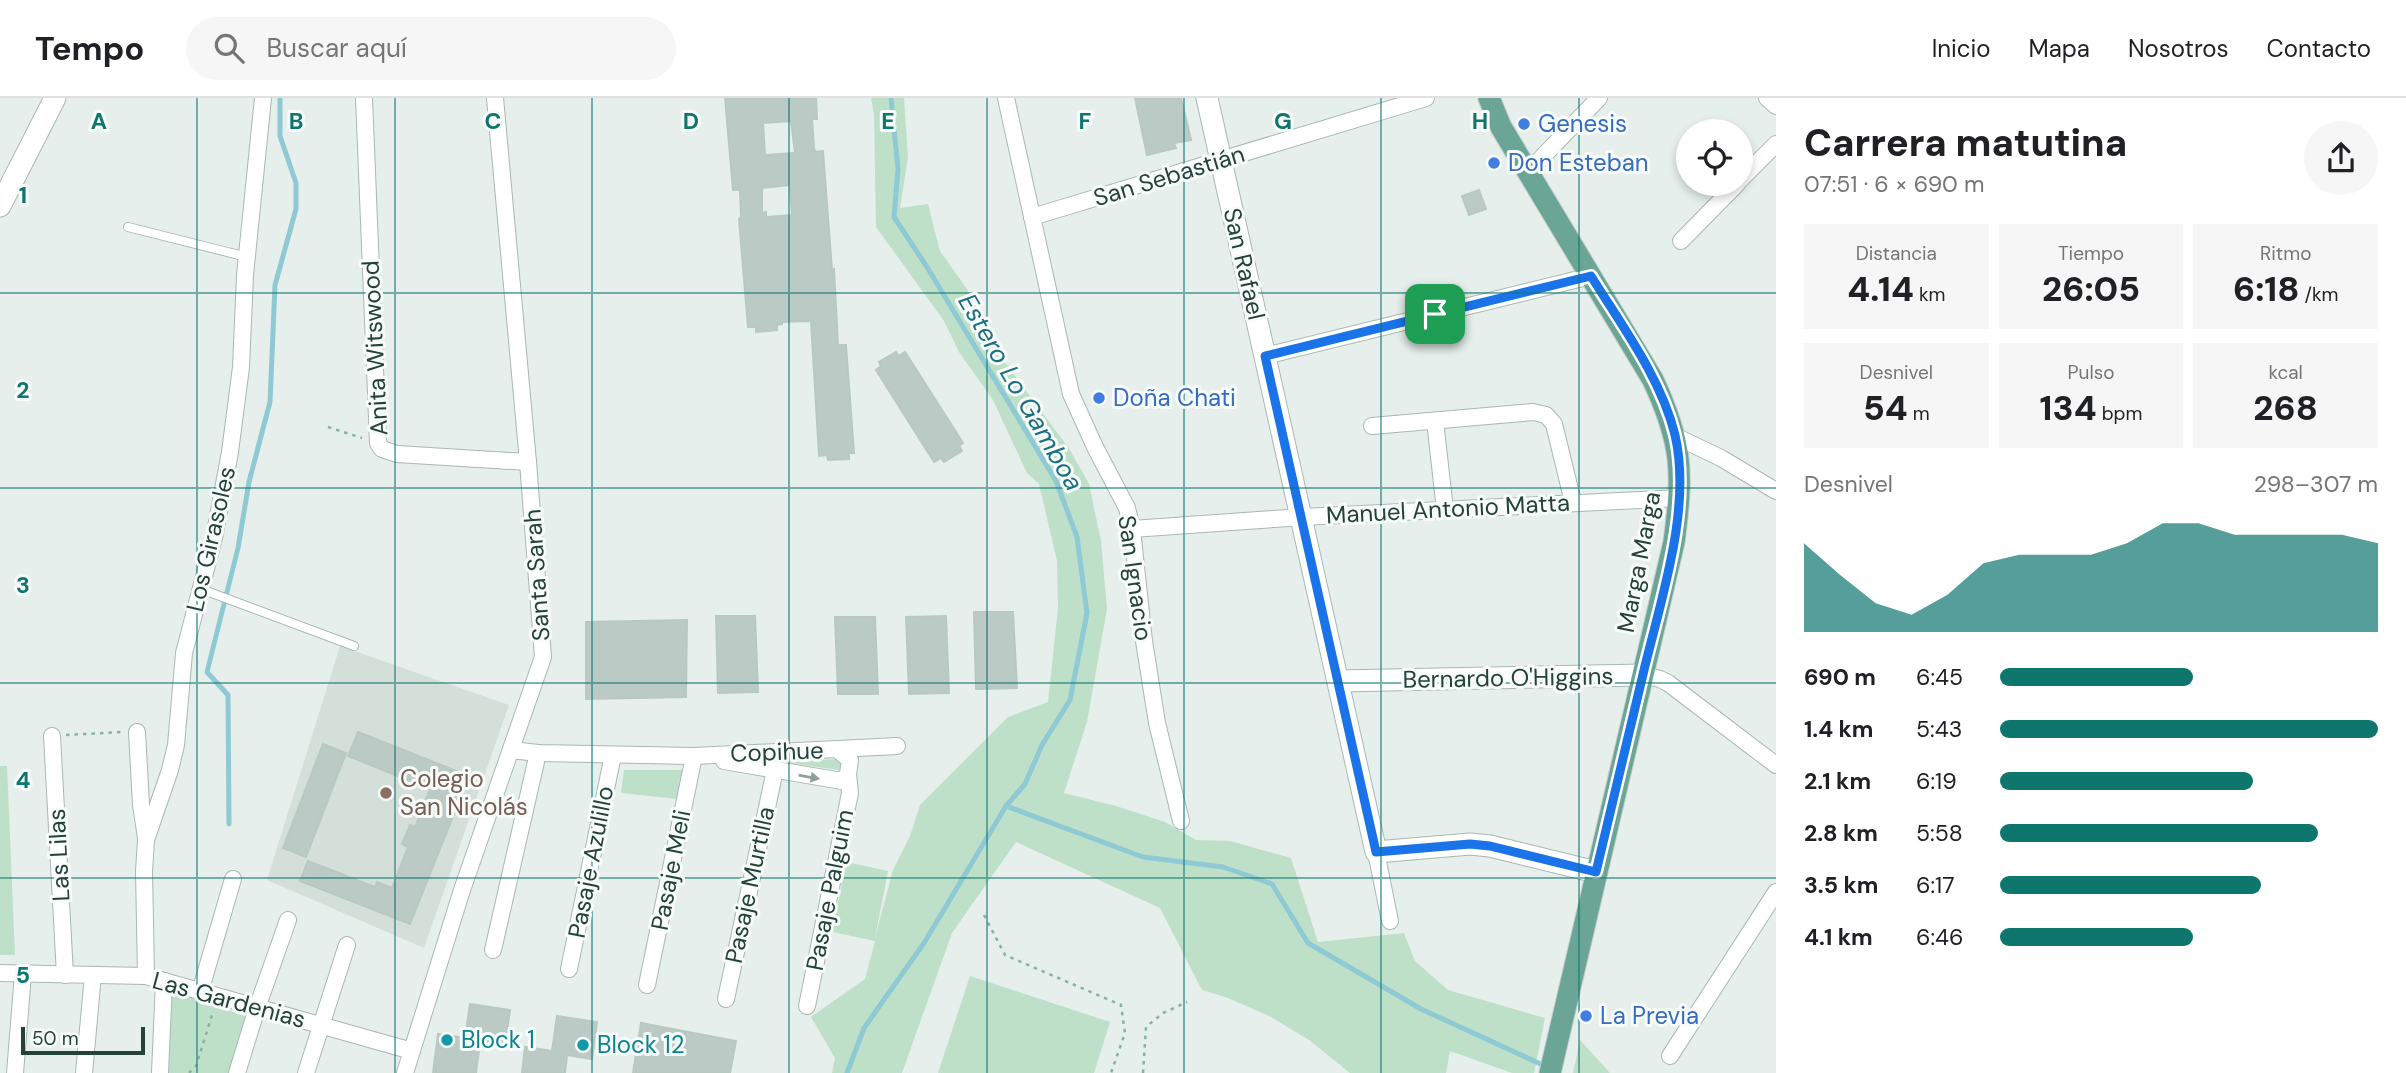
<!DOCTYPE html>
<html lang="es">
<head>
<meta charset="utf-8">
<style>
	:root { --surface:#fff; --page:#f6f6f6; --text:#202124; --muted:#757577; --line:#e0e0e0; --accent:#0f766e }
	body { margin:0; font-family:"DM Sans",sans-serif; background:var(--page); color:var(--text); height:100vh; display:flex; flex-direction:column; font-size:26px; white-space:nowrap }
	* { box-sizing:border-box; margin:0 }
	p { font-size:23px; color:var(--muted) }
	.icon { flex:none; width:38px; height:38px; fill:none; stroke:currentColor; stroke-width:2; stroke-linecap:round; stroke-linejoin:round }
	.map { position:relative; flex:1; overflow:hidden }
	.drawer { display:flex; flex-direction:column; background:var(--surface); width:630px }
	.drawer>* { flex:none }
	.fabs { position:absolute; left:1676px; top:21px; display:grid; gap:14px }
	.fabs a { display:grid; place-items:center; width:77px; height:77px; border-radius:50%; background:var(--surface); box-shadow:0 4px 10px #0003; font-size:35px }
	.scale { position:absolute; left:21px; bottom:18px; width:124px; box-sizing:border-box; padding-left:7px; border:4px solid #24423a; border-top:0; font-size:19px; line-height:24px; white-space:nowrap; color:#24423a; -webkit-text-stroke:5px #f7fbf9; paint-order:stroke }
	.pin { position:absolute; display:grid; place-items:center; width:60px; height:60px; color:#fff; margin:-30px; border-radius:14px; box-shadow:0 4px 10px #0006 }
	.round { display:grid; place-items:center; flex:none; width:74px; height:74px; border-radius:37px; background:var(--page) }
	.headline { display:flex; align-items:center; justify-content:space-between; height:119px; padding:0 28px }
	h1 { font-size:38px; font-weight:800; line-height:52px }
	.metrics { display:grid; grid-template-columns:repeat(3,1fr); gap:10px; height:119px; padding:7px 28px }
	.metrics div { display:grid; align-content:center; border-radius:0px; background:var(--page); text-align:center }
	.metrics b { font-size:35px; font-weight:800 }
	.metrics small { font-size:19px; font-weight:400 }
	.metrics p { font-size:19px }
	.chart { height:196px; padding:14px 28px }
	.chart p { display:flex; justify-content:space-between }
	.chart svg { width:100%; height:126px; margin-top:7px; fill:var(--accent); opacity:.7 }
	ul { padding:0 28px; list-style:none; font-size:23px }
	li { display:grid; grid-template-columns:112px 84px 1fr; align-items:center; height:52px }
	li i { height:18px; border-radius:9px; background:var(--accent) }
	header { display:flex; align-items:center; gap:42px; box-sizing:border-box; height:98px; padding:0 35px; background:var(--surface); border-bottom:2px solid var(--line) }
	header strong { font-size:33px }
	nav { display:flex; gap:38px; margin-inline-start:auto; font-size:24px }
	.search { width:490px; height:63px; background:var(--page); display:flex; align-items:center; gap:18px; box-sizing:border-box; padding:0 24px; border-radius:38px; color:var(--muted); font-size:26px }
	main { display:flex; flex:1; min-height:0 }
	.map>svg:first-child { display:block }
</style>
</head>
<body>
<header>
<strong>Tempo</strong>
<div class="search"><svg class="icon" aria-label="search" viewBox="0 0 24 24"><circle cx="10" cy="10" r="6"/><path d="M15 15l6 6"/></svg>Buscar aquí</div>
<nav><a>Inicio</a><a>Mapa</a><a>Nosotros</a><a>Contacto</a></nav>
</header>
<main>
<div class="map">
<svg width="1776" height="975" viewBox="0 0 1776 975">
	<rect width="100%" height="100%" fill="#e6efeb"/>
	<!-- built -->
	<polygon fill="#d4dfda" points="340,548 509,607 424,850 267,782"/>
	<!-- green -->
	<g fill="#bfe0c8">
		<polygon points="871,0 904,0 908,60 900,110 928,106 940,153 967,191 1002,260 1070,352 1089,386 1101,443 1107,511 1087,624 1064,695 1116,708 1165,724 1196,742 1230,743 1291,760 1318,844 1404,835 1415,863 1448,892 1545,920 1534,975 1512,975 1450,953 1446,975 1350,975 1309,942 1269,918 1228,900 1202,892 1160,810 1016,744 952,835 902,975 832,975 835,960 811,919 865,881 875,843 832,834 846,764 888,773 875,840 893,772 910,738 920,707 1008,619 1048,604 1058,510 1057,463 1039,386 1027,375 993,302 959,254 944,223 876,129 874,16"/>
		<polygon points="840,661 842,666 839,672 790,665 790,663"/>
		<polygon points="0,668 7,668 15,857 0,857"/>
		<polygon points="624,672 683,672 677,701 621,695"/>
		<polygon points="970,878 1110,924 1094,975 938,975"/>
		<polygon points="170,893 248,919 232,975 167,975"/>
		<polygon points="1580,942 1610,975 1573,975"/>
	</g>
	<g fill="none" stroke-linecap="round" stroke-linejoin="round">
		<!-- stream -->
		<g stroke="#8ec9d4" stroke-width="5">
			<polyline points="1006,708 1143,759 1223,769 1272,786 1308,845 1421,911 1545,968"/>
			<polyline points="229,726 228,597 207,574 238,450 249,384 270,304 275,187 296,111 296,85 280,38 280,0"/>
			<polyline points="847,975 864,930 924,845 1006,708 1025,686 1042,647 1070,602 1087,515 1077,439 1056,383 927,169 894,119 898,71 891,0"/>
		</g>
	</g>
	<!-- building -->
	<g fill="#bbcac4" stroke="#b8c9c2" stroke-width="2" fill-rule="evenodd">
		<path d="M725,0H816L817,21H812L814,50L815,54L823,53L832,172L834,171L838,247H846L854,355H849V361L828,362L827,357L819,358L811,223L782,224V226L777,227V232L756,234V229H748L739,121L741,120L740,92H733ZM791,23L795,55L765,57L763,25ZM790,87L792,117L766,119V114L762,115V90Z"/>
		<polygon points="1135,0 1181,0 1191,42 1174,45 1176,50 1147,57"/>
		<polygon points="1479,92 1486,111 1469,117 1462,98"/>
		<polygon points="896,254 899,258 905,254 963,345 959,348 962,353 944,364 941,360 934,364 876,272 881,268 879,264"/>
		<polygon points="974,514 1013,514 1017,590 976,591"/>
		<polygon points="716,518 755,518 758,594 718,595"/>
		<polygon points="946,518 949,595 909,596 906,519"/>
		<polygon points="835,519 875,519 878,596 838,596"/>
		<polygon points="687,522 686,599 586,601 586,524"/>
		<polygon points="358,634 469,678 410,826 300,783 308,763 375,789 377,784 392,790 408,749 402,746 410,727 415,729 430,691 348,658"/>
		<polygon points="323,646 346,655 306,759 283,750"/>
		<polygon points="470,906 510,912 505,948 480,945 476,975 433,975 438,936 465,940"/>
		<polygon points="557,918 597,924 592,961 567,957 565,975 522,975 525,949 552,953"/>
		<polygon points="641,925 736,943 730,975 633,975"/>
	</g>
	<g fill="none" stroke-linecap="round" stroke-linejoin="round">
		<!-- service casing -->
		<g stroke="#a8b8b2" stroke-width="10">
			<g id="service">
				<polyline points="128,129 247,159"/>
				<polyline points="201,491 354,548"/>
			</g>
		</g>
		<!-- minor casing -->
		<g stroke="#a8b8b2" stroke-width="18">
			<g id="minor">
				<polyline points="364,0 378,345 382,351 397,356 528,364"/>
				<polyline points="1006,0 1071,296 1095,349 1127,410 1132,431 1144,543 1157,625 1181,723"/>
				<polyline points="1767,0 1776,8"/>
				<polyline points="1528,74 1599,0"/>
				<polyline points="1741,81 1776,46"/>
				<polyline points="1032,119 1426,0"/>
				<polyline points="1681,143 1737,86"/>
				<polyline points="1265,258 1591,178"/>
				<polyline points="1435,323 1445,412"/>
				<polyline points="1372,328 1533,314 1546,317 1554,326 1573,404"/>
				<polyline points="1675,338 1721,360 1776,393"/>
				<polyline points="1132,431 1302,419 1680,400"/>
				<polyline points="1643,577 1660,581 1668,585 1776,667"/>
				<polyline points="137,634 141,707 146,740"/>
				<polyline points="52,638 65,877"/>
				<polyline points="511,652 538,655 694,658 897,648"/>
				<polyline points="724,663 842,683 848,676 850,662 838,652"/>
				<polyline points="1376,754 1390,823"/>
				<polyline points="493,852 538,655"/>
				<polyline points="569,871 613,657"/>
				<polyline points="0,875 146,878 412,953"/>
				<polyline points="146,878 144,773 146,742 170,672 176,647 184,555 214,440 230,354 241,269 245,177 263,0"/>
				<polyline points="647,887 694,658"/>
				<polyline points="200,894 233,781"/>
				<polyline points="726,901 775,672"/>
				<polyline points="807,908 850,695 848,676"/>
				<polyline points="1670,958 1776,794"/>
				<polyline points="15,975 23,876"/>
				<polyline points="84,975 93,877"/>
				<polyline points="160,975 164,883"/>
				<polyline points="237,975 257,910 288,822"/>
				<polyline points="306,975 347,847"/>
				<polyline points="405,975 462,792 543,559 528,364 495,0"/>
			</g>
		</g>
		<!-- tertiary casing -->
		<g stroke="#a8b8b2" stroke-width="23">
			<g id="tertiary">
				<polyline points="1207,0 1376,754 1470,746 1490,748 1596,774"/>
				<polyline points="0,108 55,0"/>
				<polyline points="1338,583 1643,577"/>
			</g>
		</g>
		<!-- primary casing -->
		<g stroke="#c2cac8" stroke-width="23">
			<path id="primary" d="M1489,0L1501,29L1653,282C1683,346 1683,376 1674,444L1550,975"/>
		</g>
		<!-- path -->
		<g stroke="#86b3a5" stroke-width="2.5" stroke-dasharray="3.5 5" stroke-linecap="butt">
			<polyline points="328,329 362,340"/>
			<polyline points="66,637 122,634"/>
			<polyline points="984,817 1005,857 1121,907 1125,935 1111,975"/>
			<polyline points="189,975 196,968 213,914"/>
			<polyline points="1143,975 1146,929 1163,915 1187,904"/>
		</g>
		<!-- service -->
		<use href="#service" stroke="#fff" stroke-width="8"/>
		<!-- minor -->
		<use href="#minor" stroke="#fff" stroke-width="16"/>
		<!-- tertiary -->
		<use href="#tertiary" stroke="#fff" stroke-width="21"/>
		<!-- primary -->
		<use href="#primary" stroke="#6aa596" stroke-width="21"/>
	</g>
	<!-- one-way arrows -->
	<defs><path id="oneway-solid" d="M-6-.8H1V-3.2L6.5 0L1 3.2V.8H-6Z" transform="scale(1.75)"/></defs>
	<use fill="#92a09c" href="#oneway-solid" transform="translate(809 679) rotate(10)"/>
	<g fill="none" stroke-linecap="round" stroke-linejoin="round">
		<!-- route casing -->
		<g stroke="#fff" stroke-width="14">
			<path id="route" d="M1591,178C1622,228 1661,280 1675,337C1692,410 1661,501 1644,572C1628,639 1612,707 1596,774L1490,748L1470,746L1376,754L1265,258Z"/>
		</g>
		<!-- route -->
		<use href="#route" stroke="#1a73e8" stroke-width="9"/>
	</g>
	<!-- grid -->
	<path fill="none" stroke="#0f766e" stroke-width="2" stroke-opacity="0.55" d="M197,0V975M395,0V975M592,0V975M789,0V975M987,0V975M1184,0V975M1381,0V975M1579,0V975M0,195H1776M0,390H1776M0,585H1776M0,780H1776"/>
	<!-- markers -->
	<g fill="#3f7fe0" stroke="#f7fbf9" stroke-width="2.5">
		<circle cx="1524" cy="26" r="7"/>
		<circle cx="1494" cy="65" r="7"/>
		<circle cx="1099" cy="300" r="7"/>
		<circle cx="1586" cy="918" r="7"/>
	</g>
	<circle fill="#8d6e63" stroke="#f7fbf9" stroke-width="2.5" cx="386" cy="695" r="7"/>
	<g fill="#0f9aa8" stroke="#f7fbf9" stroke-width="2.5">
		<circle cx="447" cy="942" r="7"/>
		<circle cx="583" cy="947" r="7"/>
	</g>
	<g text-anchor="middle" stroke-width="6" stroke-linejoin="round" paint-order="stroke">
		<!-- shop labels -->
		<g font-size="24" fill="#366cbe" stroke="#f7fbf9" text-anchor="start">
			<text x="1538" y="34">Genesis</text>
			<text x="1508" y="73">Don Esteban</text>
			<text x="1113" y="308">Doña Chati</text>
			<text x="1600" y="926">La Previa</text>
		</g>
		<!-- street labels -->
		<g font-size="24" fill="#24423a" stroke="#f7fbf9">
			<text transform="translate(1169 78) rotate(-17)" y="8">San Sebastián</text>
			<text transform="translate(1244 166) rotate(77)" y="8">San Rafael</text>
			<text transform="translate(375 250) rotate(-93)" y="8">Anita Witswood</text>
			<text transform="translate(1448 411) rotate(-3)" y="8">Manuel Antonio Matta</text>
			<text transform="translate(211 441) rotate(-77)" y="8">Los Girasoles</text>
			<text transform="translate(1639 464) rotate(-79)" y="8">Marga Marga</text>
			<text transform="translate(537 477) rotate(-94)" y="8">Santa Sarah</text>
			<text transform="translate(1135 480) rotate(82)" y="8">San Ignacio</text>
			<text transform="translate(1508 580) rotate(-1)" y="8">Bernardo O'Higgins</text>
			<text transform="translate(777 654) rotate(-2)" y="8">Copihue</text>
			<text transform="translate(59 757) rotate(-93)" y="8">Las Lilas</text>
			<text transform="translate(591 764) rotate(-79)" y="8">Pasaje Azulillo</text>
			<text transform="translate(671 772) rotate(-79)" y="8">Pasaje Meli</text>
			<text transform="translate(750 787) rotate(-78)" y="8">Pasaje Murtilla</text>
			<text transform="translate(830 792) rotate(-79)" y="8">Pasaje Palguim</text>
			<text transform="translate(229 902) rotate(15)" y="8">Las Gardenias</text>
		</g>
		<!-- education labels -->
		<g font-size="24" fill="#785e54" stroke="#f7fbf9" text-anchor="start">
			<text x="400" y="689">Colegio<tspan x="400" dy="28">San Nicolás</tspan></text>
		</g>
		<!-- culture labels -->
		<g font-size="24" fill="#0d838f" stroke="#f7fbf9" text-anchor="start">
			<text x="461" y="950">Block 1</text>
			<text x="597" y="955">Block 12</text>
		</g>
		<!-- water labels -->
		<g font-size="26" font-style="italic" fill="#1c6f80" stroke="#f7fbf9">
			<text transform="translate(1021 294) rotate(60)" y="9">Estero Lo Gamboa</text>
		</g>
	</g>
	<g font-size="23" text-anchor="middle" font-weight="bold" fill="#0f766e" stroke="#f7fbf9" stroke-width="6" stroke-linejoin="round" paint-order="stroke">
		<text x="99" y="31">A</text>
		<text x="296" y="31">B</text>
		<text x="493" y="31">C</text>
		<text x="691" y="31">D</text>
		<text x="888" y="31">E</text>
		<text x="1085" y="31">F</text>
		<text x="1283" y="31">G</text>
		<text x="1480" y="31">H</text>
		<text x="23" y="105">1</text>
		<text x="23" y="300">2</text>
		<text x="23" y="495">3</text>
		<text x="23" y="690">4</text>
		<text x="23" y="885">5</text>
	</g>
</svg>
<div class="fabs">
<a><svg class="icon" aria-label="locate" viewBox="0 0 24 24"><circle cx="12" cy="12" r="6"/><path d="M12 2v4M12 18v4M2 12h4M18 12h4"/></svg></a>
</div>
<div class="scale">50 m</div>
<div class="pin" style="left:1435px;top:216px;background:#1e9e55"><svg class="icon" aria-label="arrive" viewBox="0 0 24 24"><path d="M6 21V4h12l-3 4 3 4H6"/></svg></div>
</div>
<section class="drawer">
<div class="headline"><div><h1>Carrera matutina</h1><p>07:51 · 6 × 690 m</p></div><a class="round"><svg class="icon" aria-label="share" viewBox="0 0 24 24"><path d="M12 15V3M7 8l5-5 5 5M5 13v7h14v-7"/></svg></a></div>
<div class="metrics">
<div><p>Distancia</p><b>4.14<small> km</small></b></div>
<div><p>Tiempo</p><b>26:05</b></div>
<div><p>Ritmo</p><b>6:18<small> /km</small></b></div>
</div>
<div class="metrics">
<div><p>Desnivel</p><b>54<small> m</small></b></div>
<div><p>Pulso</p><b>134<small> bpm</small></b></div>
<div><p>kcal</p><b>268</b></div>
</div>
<div class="chart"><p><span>Desnivel</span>298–307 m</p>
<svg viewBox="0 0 160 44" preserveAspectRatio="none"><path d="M0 44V13L10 24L20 34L30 38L40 31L50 20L60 17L70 17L80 17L90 13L100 6L110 6L120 10L130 10L140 10L150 10L160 13V44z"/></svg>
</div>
<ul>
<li><b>690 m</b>6:45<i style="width:51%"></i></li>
<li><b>1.4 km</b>5:43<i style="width:100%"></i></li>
<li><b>2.1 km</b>6:19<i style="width:67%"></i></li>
<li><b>2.8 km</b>5:58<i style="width:84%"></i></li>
<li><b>3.5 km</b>6:17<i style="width:69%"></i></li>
<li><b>4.1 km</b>6:46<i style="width:51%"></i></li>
</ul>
</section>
</main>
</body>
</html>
